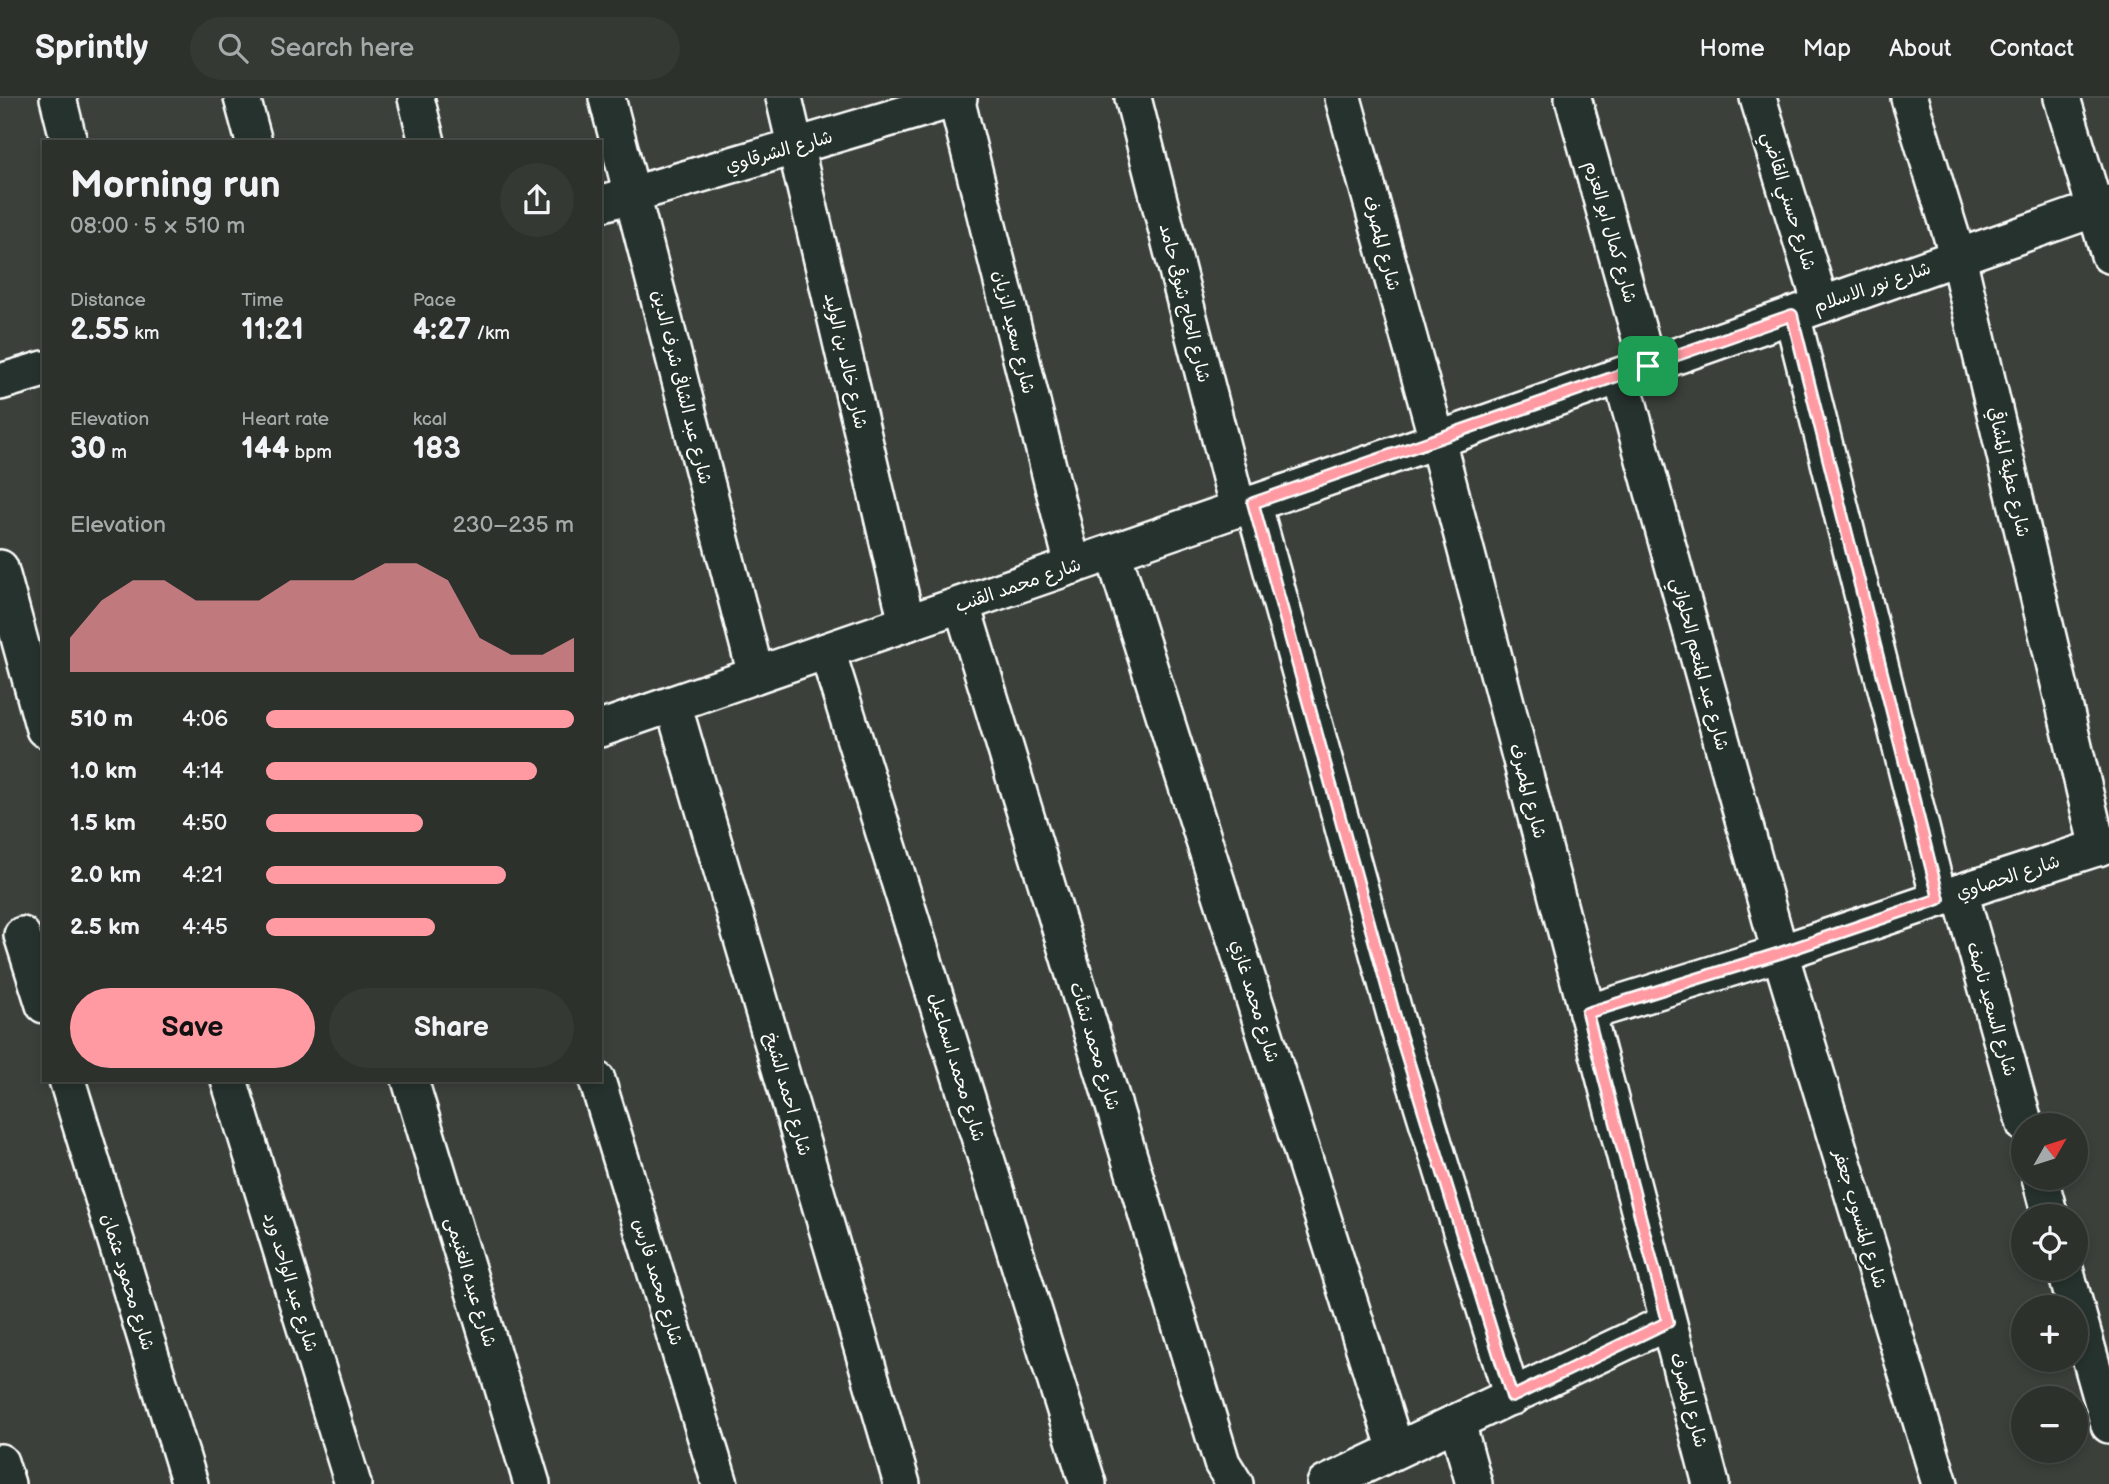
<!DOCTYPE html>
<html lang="en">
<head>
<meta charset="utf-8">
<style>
	:root { --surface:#2c312c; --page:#343934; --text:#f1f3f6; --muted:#a6a9a9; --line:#484c48; --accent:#ff9aa2 }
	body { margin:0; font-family:"Balsamiq Sans","Playpen Sans Arabic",sans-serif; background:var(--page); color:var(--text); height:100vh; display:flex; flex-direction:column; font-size:26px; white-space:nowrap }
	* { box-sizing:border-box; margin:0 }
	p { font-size:23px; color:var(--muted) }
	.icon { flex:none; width:38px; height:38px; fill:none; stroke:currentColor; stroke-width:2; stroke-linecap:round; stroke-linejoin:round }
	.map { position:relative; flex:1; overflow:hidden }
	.sheet { position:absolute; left:42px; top:42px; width:560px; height:942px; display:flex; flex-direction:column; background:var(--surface); border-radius:0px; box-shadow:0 4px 10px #0003,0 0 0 2px var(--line) }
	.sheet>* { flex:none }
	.needle { width:46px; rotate:51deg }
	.controls { position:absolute; left:2011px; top:1015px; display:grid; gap:14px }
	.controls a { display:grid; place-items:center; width:77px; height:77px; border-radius:50%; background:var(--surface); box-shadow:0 4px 10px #0003,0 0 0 2px var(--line); font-size:35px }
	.pin { position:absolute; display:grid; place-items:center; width:60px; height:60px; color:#fff; margin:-30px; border-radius:14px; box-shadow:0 4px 10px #0006 }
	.round { display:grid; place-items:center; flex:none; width:74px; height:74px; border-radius:37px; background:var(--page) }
	.head { display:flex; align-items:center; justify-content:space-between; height:119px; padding:0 28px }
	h1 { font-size:38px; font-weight:700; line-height:52px }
	.stats { display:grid; grid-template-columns:repeat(3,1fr); gap:10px; height:119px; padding:7px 28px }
	.stats div { display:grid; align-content:center }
	.stats b { font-size:30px; font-weight:700 }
	.stats small { font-size:19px; font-weight:400 }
	.stats p { font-size:19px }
	.chart { height:196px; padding:14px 28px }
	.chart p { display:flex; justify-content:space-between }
	.chart svg { width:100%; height:126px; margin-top:7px; fill:var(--accent); opacity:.7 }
	.cta { display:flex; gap:14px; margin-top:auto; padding:14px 28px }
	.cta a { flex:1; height:80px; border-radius:42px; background:var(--accent); color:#111; font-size:28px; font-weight:700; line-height:80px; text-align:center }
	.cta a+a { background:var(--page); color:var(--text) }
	ul { padding:0 28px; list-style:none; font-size:23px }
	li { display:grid; grid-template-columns:112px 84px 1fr; align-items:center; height:52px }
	li i { height:18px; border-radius:9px; background:var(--accent) }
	header { display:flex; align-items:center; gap:42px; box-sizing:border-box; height:98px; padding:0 35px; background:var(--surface); border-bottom:2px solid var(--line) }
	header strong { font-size:33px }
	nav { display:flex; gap:38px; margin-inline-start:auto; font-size:24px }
	.search { width:490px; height:63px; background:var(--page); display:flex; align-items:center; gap:18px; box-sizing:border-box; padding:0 24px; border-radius:38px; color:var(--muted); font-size:26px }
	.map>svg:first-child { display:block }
</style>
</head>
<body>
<header>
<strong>Sprintly</strong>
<div class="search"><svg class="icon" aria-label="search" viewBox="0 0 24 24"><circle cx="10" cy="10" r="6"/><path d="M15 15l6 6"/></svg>Search here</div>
<nav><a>Home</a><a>Map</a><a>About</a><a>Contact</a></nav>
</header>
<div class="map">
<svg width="2109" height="1386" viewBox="0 0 2109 1386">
	<rect width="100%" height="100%" fill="#3b413a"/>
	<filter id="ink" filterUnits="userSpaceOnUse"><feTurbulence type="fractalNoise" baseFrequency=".0143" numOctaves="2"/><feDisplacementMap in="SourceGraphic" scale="14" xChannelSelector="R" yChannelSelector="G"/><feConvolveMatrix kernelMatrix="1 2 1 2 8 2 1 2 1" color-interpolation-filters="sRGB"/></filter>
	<g filter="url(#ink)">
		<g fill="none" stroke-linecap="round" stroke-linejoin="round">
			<!-- minor casing -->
			<g stroke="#fff" stroke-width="40">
				<g id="minor">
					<polyline points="58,0 69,44"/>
					<polyline points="242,0 254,44"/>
					<polyline points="416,0 427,44"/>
					<polyline points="607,0 756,577"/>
					<polyline points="784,0 907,525"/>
					<polyline points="956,0 1073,468"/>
					<polyline points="1133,0 1238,411"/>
					<polyline points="1343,0 1437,342 1711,1386"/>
					<polyline points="1573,0 1648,268"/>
					<polyline points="1758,0 1821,207"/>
					<polyline points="1909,0 1958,159 2098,750"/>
					<polyline points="2062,0 2109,157"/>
					<polyline points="600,106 959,0"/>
					<polyline points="1792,217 1939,801"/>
					<polyline points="1621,278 1780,855 1940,1386"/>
					<polyline points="0,284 44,271"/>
					<polyline points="1253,405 1400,935 1512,1299"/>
					<polyline points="1113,454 1396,1352"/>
					<polyline points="0,470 44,631"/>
					<polyline points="962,507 1222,1365 1235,1386"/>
					<polyline points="827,553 1088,1386"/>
					<polyline points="673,606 902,1386"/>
					<polyline points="600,631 1437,342 2109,106"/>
					<polyline points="1960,794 2025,1027"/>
					<polyline points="22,837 44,907"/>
					<polyline points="1587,915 1780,855 1960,794 2109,746"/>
					<polyline points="67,982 190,1386"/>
					<polyline points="229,982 353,1386"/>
					<polyline points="410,982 532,1386"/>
					<polyline points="597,982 720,1386"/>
					<polyline points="2040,1080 2050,1118"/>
					<polyline points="2065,1171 2109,1327"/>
					<polyline points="1457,1324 1474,1386"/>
					<polyline points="0,1364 7,1386"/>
					<polyline points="1325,1386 1668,1224"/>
				</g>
			</g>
			<!-- minor -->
			<use href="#minor" stroke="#26332d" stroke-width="35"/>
		</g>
	</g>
	<g fill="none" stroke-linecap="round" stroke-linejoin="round" filter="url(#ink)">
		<!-- route casing -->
		<g stroke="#fff" stroke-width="14">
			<polygon id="route" points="1792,217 1939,801 1780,855 1587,915 1668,1224 1512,1299 1400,936 1253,405"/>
		</g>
		<!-- route -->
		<use href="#route" stroke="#ff9aa2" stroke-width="9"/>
	</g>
	<g text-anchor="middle" stroke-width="5" stroke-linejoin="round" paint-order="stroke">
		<!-- street labels -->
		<g font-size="18" fill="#fff" stroke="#26332d">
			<text transform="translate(779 53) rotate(-16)" y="6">شارع الشرقاوي</text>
			<text transform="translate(1789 103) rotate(73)" y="6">شارع حسني القاضي</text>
			<text transform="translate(1611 134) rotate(74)" y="6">شارع كمال ابو العزم</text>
			<text transform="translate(1382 145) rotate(75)" y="6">شارع المصرف</text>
			<text transform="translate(1872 189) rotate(-19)" y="6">شارع نور الاسلام</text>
			<text transform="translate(1185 205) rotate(76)" y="6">شارع الحاج شوقى حامد</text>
			<text transform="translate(1014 234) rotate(76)" y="6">شارع سعيد الزيان</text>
			<text transform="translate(846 263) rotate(77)" y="6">شارع خالد بن الوليد</text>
			<text transform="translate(682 289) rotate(76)" y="6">شارع عبد الشافى شرف الدين</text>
			<text transform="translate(2009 374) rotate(77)" y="6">شارع عطية المشاقي</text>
			<text transform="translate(1018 487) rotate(-19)" y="6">شارع محمد القنب</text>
			<text transform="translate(1700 566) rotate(75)" y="6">شارع عبد المنعم الحلواني</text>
			<text transform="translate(1528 693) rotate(75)" y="6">شارع المصرف</text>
			<text transform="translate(2008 779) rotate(-18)" y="6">شارع الحصاوي</text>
			<text transform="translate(1255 903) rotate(73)" y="6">شارع محمد غازي</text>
			<text transform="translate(1992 911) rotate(74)" y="6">شارع السعيد ناصف</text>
			<text transform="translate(1095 948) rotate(73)" y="6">شارع محمد نشأت</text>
			<text transform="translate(957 969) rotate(73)" y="6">شارع محمد اسماعيل</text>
			<text transform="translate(788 996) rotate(74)" y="6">شارع احمد الشيخ</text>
			<text transform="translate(1860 1121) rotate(73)" y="6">شارع المنسوب جعفر</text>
			<text transform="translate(128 1184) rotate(73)" y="6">شارع محمود عثمان</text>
			<text transform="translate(291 1184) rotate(73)" y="6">شارع عبد الواحد ورد</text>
			<text transform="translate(471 1184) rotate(73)" y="6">شارع عبده الغنيمى</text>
			<text transform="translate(658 1184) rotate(73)" y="6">شارع محمد فارس</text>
			<text transform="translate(1689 1302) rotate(75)" y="6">شارع المصرف</text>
		</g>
	</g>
</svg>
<div class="controls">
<a><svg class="needle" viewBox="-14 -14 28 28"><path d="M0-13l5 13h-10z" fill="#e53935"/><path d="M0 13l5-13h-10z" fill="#a6a9a9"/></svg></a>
<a><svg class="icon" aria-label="locate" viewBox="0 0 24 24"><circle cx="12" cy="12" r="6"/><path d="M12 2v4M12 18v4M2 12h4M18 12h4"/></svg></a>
<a>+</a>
<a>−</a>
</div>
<div class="pin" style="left:1648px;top:268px;background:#1e9e55"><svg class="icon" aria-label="arrive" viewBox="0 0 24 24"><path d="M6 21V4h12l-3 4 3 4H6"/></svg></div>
<section class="sheet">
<div class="head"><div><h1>Morning run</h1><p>08:00 · 5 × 510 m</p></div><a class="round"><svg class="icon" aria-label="share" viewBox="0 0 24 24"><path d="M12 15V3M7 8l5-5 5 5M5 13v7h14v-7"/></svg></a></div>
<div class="stats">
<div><p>Distance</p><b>2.55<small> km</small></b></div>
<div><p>Time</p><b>11:21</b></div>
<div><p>Pace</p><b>4:27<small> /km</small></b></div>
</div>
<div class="stats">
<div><p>Elevation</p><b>30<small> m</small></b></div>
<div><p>Heart rate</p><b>144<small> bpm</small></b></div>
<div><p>kcal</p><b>183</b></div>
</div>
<div class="chart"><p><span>Elevation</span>230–235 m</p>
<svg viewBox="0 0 160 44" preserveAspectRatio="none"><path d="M0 44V32L10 19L20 12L30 12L40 19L50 19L60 19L70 12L80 12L90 12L100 6L110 6L120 12L130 32L140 38L150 38L160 32V44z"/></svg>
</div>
<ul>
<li><b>510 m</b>4:06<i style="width:100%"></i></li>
<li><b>1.0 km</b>4:14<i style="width:88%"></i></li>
<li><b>1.5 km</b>4:50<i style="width:51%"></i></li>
<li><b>2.0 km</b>4:21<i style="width:78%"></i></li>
<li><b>2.5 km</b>4:45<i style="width:55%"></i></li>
</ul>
<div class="cta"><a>Save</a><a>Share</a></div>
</section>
</div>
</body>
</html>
